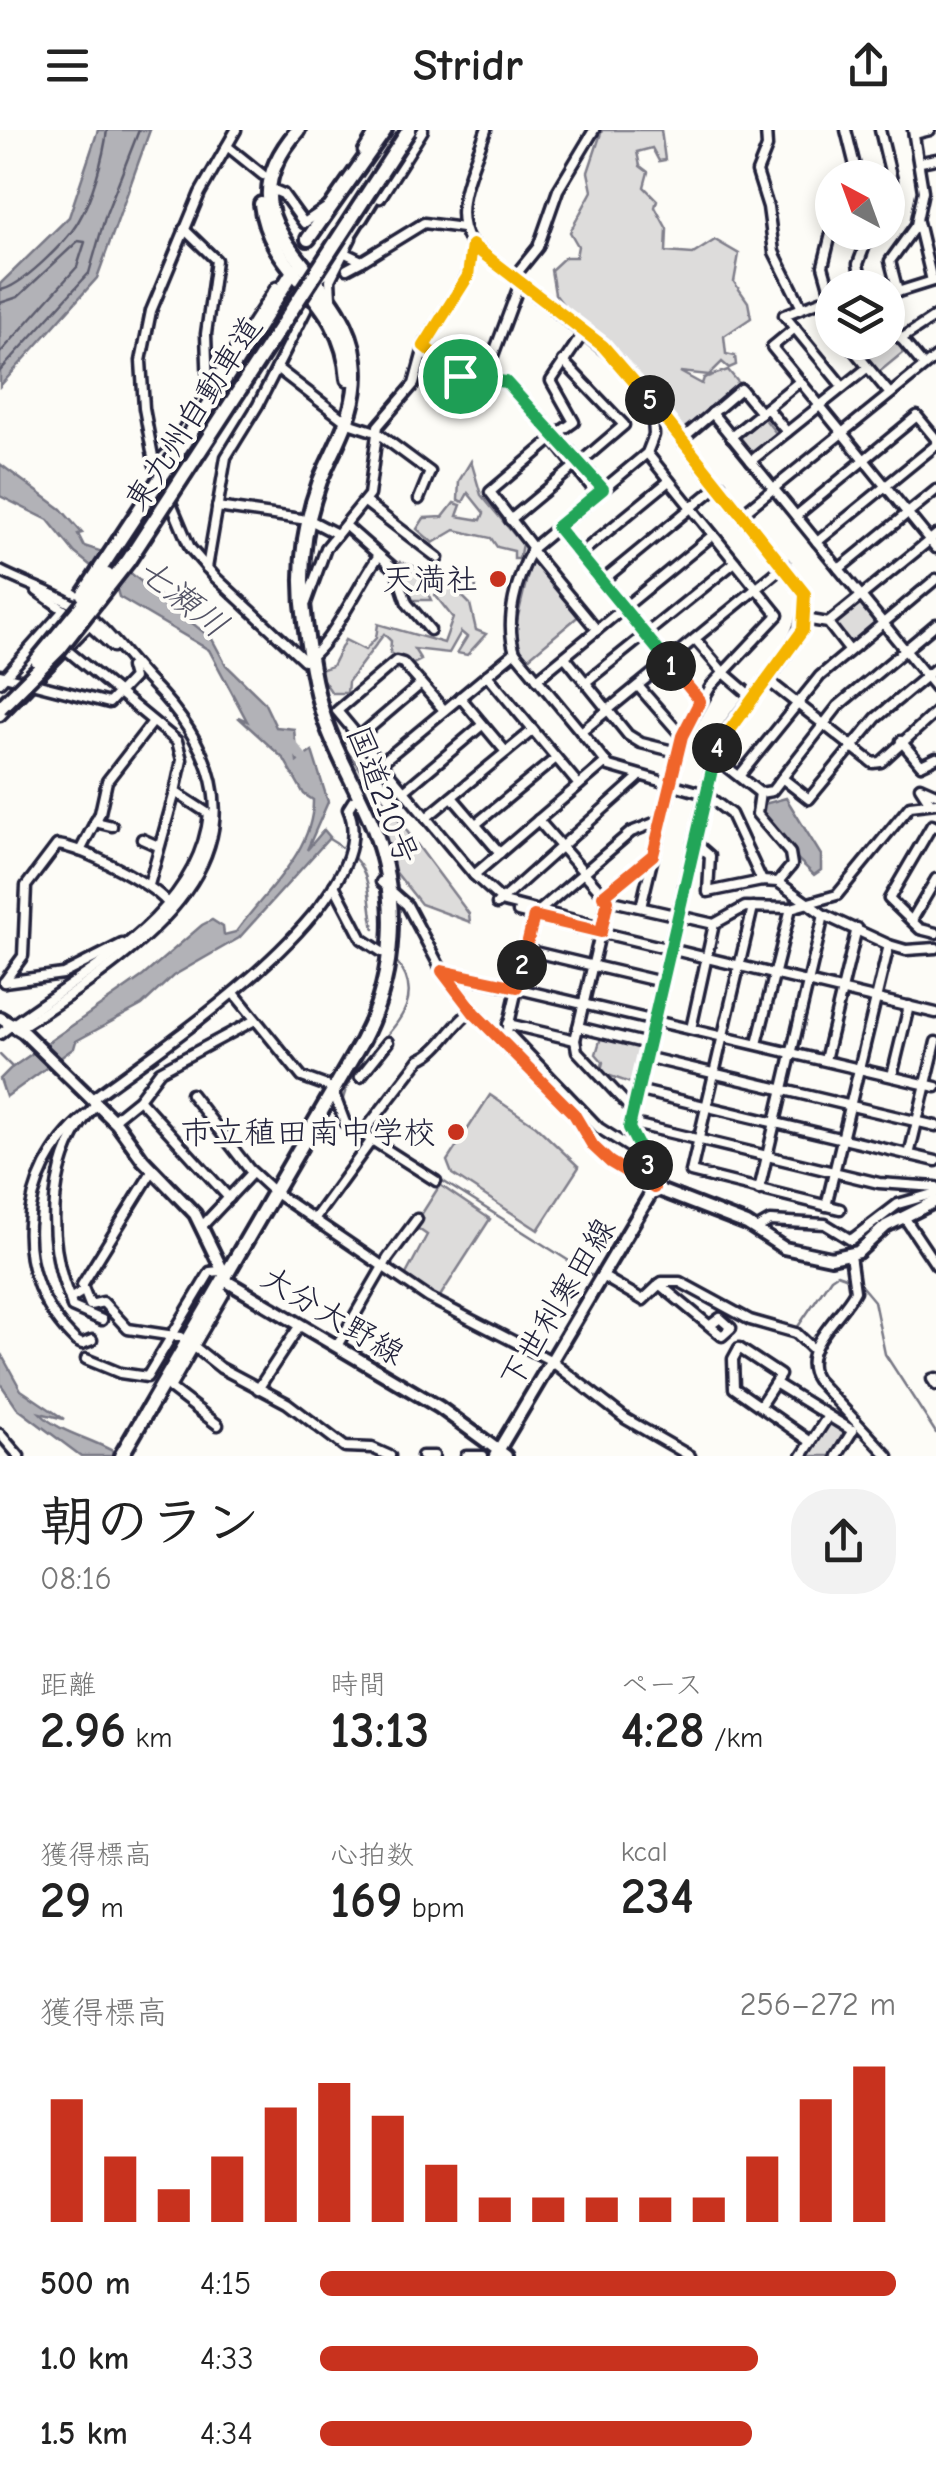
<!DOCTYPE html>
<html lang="ja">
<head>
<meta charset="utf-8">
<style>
	:root { --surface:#fff; --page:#f2f2f2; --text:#222; --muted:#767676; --accent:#c8321e }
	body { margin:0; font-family:"Comic Neue","Klee One",sans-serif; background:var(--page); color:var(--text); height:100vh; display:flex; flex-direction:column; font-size:38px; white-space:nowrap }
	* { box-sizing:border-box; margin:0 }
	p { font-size:32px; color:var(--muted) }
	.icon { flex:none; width:55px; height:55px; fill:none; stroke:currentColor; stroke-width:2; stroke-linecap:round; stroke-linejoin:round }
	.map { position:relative; height:1326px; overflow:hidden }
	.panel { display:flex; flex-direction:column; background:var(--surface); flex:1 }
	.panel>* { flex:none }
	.needle { width:65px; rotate:319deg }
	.buttons { position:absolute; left:815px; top:30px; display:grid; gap:20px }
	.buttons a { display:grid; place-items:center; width:90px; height:90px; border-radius:50%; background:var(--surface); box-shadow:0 5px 15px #0003; font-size:50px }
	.pin { position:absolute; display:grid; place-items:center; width:85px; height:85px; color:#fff; margin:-42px; border:5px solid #fff; border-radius:50%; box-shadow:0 2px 10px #0007 }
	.km { position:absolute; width:50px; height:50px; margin:-25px; border-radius:50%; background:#222; color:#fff; font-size:28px; line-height:50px; text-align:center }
	.round { display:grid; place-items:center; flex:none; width:105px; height:105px; border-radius:40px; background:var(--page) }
	.summary { display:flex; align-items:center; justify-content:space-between; height:170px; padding:0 40px }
	h1 { font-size:55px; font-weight:600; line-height:75px }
	.stats { display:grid; grid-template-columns:repeat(3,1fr); gap:15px; height:170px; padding:10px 40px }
	.stats div { display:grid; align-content:center }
	.stats b { font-size:50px; font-weight:600 }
	.stats small { font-size:28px; font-weight:400 }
	.stats p { font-size:28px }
	.chart { height:280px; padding:20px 40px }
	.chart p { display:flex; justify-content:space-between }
	.chart svg { width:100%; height:180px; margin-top:10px; stroke:var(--accent); stroke-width:6 }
	ul { padding:0 40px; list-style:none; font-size:32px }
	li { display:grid; grid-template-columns:160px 120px 1fr; align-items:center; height:75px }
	li i { height:25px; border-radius:12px; background:var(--accent) }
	header { display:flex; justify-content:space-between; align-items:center; height:130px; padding:0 40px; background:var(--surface); font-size:45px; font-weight:600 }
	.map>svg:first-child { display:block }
</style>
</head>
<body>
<header><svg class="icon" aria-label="menu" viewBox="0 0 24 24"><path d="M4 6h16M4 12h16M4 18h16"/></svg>Stridr<svg class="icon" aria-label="share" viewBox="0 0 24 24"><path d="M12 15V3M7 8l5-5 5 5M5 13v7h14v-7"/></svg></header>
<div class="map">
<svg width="936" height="1326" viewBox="0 0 936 1326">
	<rect width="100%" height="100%" fill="#fdfcf7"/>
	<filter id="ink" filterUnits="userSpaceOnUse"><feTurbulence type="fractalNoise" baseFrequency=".01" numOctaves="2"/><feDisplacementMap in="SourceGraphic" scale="20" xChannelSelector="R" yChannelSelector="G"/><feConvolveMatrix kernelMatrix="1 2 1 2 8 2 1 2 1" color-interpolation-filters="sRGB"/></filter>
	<g filter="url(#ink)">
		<!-- green -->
		<g fill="#dddcdb" stroke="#807f8b" stroke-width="2.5">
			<polygon points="602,0 661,0 665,30 659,31 652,18 637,22 640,36 648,42 644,57 657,70 655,77 667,99 666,122 693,124 715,110 739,124 734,152 748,172 751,188 724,206 726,224 735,226 736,235 729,238 722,232 709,245 680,242 702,254 704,248 728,240 738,252 736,259 683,299 618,221 567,180 555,164 551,140 565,127 576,127 578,116 570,102 592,61 588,42"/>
			<polygon points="888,199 906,220 878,243 855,213 888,212"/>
			<polygon points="764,288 780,308 750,333 734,313"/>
			<polygon points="471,331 481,365 522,414 519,429 514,429 514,421 497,417 491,408 455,400 433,413 417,399 424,388 443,387 454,373 461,375 457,386 481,390 484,383 468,363 463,372 458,370 459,351"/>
			<polygon points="532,427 581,484 526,530 514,503"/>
			<polygon points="400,432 416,437 431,470 412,470 398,445"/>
			<polygon points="460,451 476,455 475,465 461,465 470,474 476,500 486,504 467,525 457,523 467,507 461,502 449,523 414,519 421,530 411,535 390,523 391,511 384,504 348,552 347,563 332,563 317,541 332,536 345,510 365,520 376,508 378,494 444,513 453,488 435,465 442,455"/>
			<polygon points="859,471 877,494 848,514 832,493"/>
			<polygon points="347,621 469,784 470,792 421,774 394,740"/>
			<polygon points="602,904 644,917 633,954 596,941 601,940 603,932 596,924"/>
			<polygon points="490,965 536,996 579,1037 538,1100 452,1044 447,1031"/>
			<polygon points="440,1055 490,1089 437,1171 403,1150 427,1105 414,1096"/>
			<polygon points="828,1291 848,1301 834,1326 808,1326"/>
		</g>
		<!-- water -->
		<g fill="#b2b2b7" stroke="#787885" stroke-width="2.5">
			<polygon points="98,0 150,0 97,148 0,256 0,154 69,87"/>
			<path d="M0,334L61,379L82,403L78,404L84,416L106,423L212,509L226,535L264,572L276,597L294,599L297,632L312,621L328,672L307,720L324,700L330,707L239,808L173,846L142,875L76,911L74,918L6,967L0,949L10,939L143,846L202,795L212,790L223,797L224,805L236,802C264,762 314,722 313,670L304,664L284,629L238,587L247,591L209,520L119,467L116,456L75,423L48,390L0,366Z"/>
			<polygon points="786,668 821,725 821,740 814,745 783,715 762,681 764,674"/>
			<path d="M0,1222L21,1260L64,1289L40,1283C60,1304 96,1309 121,1326H81L17,1278L0,1253Z"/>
		</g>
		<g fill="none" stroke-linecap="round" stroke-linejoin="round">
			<!-- shore -->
			<g stroke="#5c5c6d" stroke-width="2.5">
				<path d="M0,160C20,158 67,111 78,92C92,69 104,26 107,0"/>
				<polyline points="0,173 18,167 78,111 85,112 77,137 0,223"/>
				<polyline points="0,241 89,143 106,84 139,0"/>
			</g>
			<!-- stream -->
			<g stroke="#787885" stroke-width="2.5">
				<path d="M329,709C376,737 365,753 374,799"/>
				<polyline points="0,925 12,937"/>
				<path d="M342,976C346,920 443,888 396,831"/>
				<polyline points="438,1048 596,1148"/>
				<polyline points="603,1152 640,1170"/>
				<polyline points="858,1152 874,1171 885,1224 936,1303"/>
				<polyline points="683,1158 720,1178"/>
				<polyline points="749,1193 789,1205"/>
				<polyline points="795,1201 831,1148 837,1144 851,1149"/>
			</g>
			<!-- river -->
			<polyline stroke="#b2b2b7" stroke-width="10" points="286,607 310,637"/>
			<!-- minor casing -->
			<g stroke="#22223b" stroke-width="15">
				<g id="minor">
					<path d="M236,0L200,63L151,181L141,231L144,278L154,332L190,418L215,447L304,530C326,525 361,450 378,427"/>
					<path d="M486,0C475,34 449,79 470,112L619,232L805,465C808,531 735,568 714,627L629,997L654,1047V1058"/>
					<polyline points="766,0 767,17 757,42 768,77 774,122 801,176"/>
					<polyline points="846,0 858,48"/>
					<polyline points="880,0 892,50 888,79"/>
					<polyline points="914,4 930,0"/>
					<polyline points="227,16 263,45"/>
					<polyline points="363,21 376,0"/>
					<polyline points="921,32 936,29"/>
					<polyline points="269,58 283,64 304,93 326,78"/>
					<polyline points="380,68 423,0"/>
					<polyline points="918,92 932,151"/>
					<polyline points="184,99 216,130 206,204 208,260"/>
					<polyline points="345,123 362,131 424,93 463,98"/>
					<polyline points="347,139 362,131"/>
					<polyline points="513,148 538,117 558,60 594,0"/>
					<polyline points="863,158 858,134 870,102"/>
					<polyline points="898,162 890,131 916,95 923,61 913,0"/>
					<polyline points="888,165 936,150"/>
					<polyline points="831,167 784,185 843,257"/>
					<polyline points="331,168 330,150 351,108"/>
					<polyline points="832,168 823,136 832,100"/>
					<polyline points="888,193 924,236"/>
					<polyline points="795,198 772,217 936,418"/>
					<polyline points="901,209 936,186"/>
					<polyline points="847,212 890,264"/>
					<polyline points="424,220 467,249 487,247 506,252 582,334"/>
					<polyline points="563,231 624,295 583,330 582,334 603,359"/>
					<polyline points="278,239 348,293 376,302 430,342 419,369"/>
					<polyline points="485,247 520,153"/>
					<path d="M652,272L654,305L647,323L533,418C517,446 504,491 515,522L609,636L705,664L731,684L762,751"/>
					<polyline points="767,278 787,302"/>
					<polyline points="712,283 936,558"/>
					<polyline points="557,304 574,292 551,251 584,202"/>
					<polyline points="731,307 800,251"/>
					<polyline points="682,309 741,259 761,283"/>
					<polyline points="751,331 867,238"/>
					<polyline points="155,335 169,321 276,157"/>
					<polyline points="365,372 438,428"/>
					<polyline points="217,377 301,389"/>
					<polyline points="743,383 936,227"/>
					<polyline points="796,386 917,286 936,309"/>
					<polyline points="308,389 337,404"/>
					<polyline points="510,390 575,336"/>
					<polyline points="346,396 396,440 407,473 430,500"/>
					<polyline points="557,397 700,571"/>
					<polyline points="817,412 936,315"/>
					<polyline points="533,418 490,362 549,312 554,310 597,364"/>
					<polyline points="531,420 597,500"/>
					<polyline points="580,424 669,351"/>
					<polyline points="207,438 226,327 258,275 306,180"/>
					<polyline points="839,439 936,360"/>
					<path d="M0,441C23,453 47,460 70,473C103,492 125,526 151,553C303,708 153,814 19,898"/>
					<polyline points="602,451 720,354"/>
					<polyline points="306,473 326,418 369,365 378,296 414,254 425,214 468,145 473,115"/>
					<polyline points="805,489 828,493 849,520"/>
					<polyline points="828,493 936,405"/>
					<polyline points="695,509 723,542 752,567"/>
					<polyline points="68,521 177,611 182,630 175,662"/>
					<polyline points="565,527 628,605 641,613 677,622"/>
					<polyline points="0,545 109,573 133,548 130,537"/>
					<polyline points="487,545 579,655"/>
					<polyline points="537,549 713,405"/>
					<polyline points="766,549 873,633 881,632 936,582"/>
					<polyline points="0,552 64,480 37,461"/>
					<polyline points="586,552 735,432"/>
					<polyline points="638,556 682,606"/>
					<polyline points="460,567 506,622"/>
					<polyline points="444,580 403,533 396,531 337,581 474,745 504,772 601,797"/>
					<polyline points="0,586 89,495 113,517"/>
					<polyline points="581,602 785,435"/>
					<polyline points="359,607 421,554"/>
					<polyline points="901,611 921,635 936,628"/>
					<polyline points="714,627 760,663 772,661 838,576 936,494"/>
					<polyline points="381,633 515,522"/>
					<polyline points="740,645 820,546 936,449"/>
					<polyline points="782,648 809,669 876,588 936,538"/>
					<polyline points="404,661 482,595"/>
					<polyline points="760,663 757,684 790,723 792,735 778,752"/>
					<polyline points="452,667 500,723"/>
					<polyline points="929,671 920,657 936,664"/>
					<polyline points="426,688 533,600"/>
					<polyline points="538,690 608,770 714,794 745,777 791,778 837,765 910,676 936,673"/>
					<polyline points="95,692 112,696"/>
					<polyline points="476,694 556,628"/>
					<polyline points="936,697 932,695 889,769 920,799 936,803"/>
					<polyline points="142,709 158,716"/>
					<polyline points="694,712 710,726 708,762 762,751 778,752 824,785 889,815 906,820 936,818"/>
					<polyline points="80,721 100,683 107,651 152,593"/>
					<polyline points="474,745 606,632"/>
					<polyline points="381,752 407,775 442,841 936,957"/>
					<polyline points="334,755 362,809 382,822"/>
					<polyline points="603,766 653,725"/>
					<polyline points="608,770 575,910 577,921 633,981"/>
					<polyline points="497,774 638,648"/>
					<polyline points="641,777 682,606 711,556 778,485 647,323"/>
					<polyline points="753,777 691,1042 840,1079"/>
					<polyline points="518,782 577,797"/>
					<polyline points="538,782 631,702 662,690"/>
					<polyline points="534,786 507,902 599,998 640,1024"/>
					<polyline points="912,790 936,749"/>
					<polyline points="595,801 936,883"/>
					<polyline points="526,820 662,852"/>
					<polyline points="443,843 474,883 574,984 593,1016 611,1032 654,1058"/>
					<path d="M4,852L23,826L26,756L57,715C84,718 149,752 167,772"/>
					<polyline points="4,852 63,844 122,814"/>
					<polyline points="234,863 302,947 327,956"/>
					<polyline points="508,894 575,910"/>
					<polyline points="578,897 648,914"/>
					<polyline points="691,899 714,794"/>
					<path d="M0,904C75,845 197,793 209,684L175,662L149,755"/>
					<polyline points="757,914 791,778"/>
					<polyline points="645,927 936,996"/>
					<polyline points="825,930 857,798"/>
					<polyline points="892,946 909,876"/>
					<polyline points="360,947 388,912"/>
					<polyline points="637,960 936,1031"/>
					<polyline points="333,961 345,993 436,1051"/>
					<polyline points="191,964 249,1039 274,1062 429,1168 550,1230 626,1289 690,1326"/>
					<path d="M92,969C154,922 388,770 348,679L353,671"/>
					<polyline points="139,969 229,1068"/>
					<path d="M86,985C15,1043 8,1147 76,1211L82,1214L92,1210"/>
					<polyline points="113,990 139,969 160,941 255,890"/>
					<polyline points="630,993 879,1053 936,1057"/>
					<path d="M370,994L420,929C441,921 452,894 472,881"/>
					<polyline points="909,1025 936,912"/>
					<polyline points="153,1040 82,1155 90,1175 103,1172 128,1199 181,1207"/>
					<polyline points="759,1060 824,785"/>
					<polyline points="826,1076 889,815"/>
					<polyline points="904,1087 936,1135"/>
					<polyline points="315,1088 371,1011"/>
					<polyline points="203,1095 252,1043"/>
					<polyline points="756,1099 770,1091 825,1094 851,1110 898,1074 936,1063"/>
					<path d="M850,1125L855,1161C842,1187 796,1220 817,1250L888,1326"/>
					<polyline points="602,1146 643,1170 662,1152 680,1152 750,1190 796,1203 814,1220"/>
					<polyline points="659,1154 722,1206 731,1198 720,1188 712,1194"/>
					<polyline points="83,1161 70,1169 72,1177 102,1190"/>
					<path d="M70,1169C44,1108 48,1023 97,974"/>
					<polyline points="187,1211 221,1238 287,1273 345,1317 372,1318 390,1326"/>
					<polyline points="337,1216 388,1128 417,1089"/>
					<polyline points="86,1229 120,1243 147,1247 210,1142 220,1141"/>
					<polyline points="936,1248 932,1249 936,1255"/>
					<polyline points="775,1253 853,1301"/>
					<polyline points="258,1259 300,1195"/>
					<polyline points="761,1274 780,1245 739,1218 733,1229 734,1258 811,1312"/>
					<polyline points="218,1295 170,1258 224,1164"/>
					<polyline points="0,1304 19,1326"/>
					<polyline points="422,1326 434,1326"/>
					<polyline points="466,1326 483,1326"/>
					<polyline points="802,1326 828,1286"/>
					<polyline points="837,1326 853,1300"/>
				</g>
			</g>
			<!-- major casing -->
			<g stroke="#22223b" stroke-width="18">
				<g id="major">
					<polyline points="310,155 326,142 360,88"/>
					<polyline points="0,888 23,902 117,994 143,1030 195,1084 228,1152 439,1277 506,1326"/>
					<polyline points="495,1326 654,1058 747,1094 784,1118 831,1128 858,1122 886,1096 936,1071"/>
				</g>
			</g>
			<!-- highway casing -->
			<g stroke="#22223b" stroke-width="20">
				<g id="highway">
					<path d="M261,74C269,145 343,165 348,249"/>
					<polyline points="360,88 387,44"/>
					<polyline points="308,109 385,0"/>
					<polyline points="210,273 294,140"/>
					<path d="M121,1326L362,911C396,846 400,768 374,699C360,664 340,631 327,596C315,564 309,526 305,492C298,444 303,397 320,351C337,310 361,277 355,230C345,138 211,100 298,0"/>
				</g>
			</g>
			<!-- minor -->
			<use href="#minor" stroke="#fdfcf7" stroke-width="8"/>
			<!-- major -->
			<use href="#major" stroke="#fdfcf7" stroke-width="10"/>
			<!-- highway -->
			<use href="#highway" stroke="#fdfcf7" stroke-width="12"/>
			<!-- highway-bridge casing -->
			<g stroke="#22223b" stroke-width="20" stroke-linecap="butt">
				<g id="highway-bridge">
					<polyline points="83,465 210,273"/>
					<polyline points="37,530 107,445"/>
					<polyline points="0,578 59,519 128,431 409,0"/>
				</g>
			</g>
			<!-- highway-bridge -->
			<use href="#highway-bridge" stroke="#fdfcf7" stroke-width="12"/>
		</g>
	</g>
	<g fill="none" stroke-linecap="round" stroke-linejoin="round" filter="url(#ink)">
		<!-- split-1 casing -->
		<g stroke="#fff" stroke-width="20">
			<polyline id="split-1" points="460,246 506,252 603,359 557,397 671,536"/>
		</g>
		<!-- split-2 casing -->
		<g stroke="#fff" stroke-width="20">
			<polyline id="split-2" points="522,835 534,786 601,802 608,770 603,766 653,725 682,606 700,571 671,536"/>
		</g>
		<!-- split-3 casing -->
		<g stroke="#fff" stroke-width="20">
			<polyline id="split-3" points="522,835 517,857 442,841 474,883 574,984 593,1016 610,1032 654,1058 648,1035"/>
		</g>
		<!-- split-4 casing -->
		<g stroke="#fff" stroke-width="20">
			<polyline id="split-4" points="648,1035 629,998 717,618"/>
		</g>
		<!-- split-5 casing -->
		<g stroke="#fff" stroke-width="20">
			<polyline id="split-5" points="650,270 805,464 803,500 717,618"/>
		</g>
		<!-- split-6 casing -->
		<g stroke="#fff" stroke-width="20">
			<polyline id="split-6" points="460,246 424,216 468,146 472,115 603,216 650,270"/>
		</g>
		<!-- split-1 -->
		<use href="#split-1" stroke="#22a559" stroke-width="12"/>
		<!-- split-2 -->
		<use href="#split-2" stroke="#f0652b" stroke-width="12"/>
		<!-- split-3 -->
		<use href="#split-3" stroke="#f0652b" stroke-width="12"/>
		<!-- split-4 -->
		<use href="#split-4" stroke="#22a559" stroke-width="12"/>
		<!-- split-5 -->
		<use href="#split-5" stroke="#f5b400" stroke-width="12"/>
		<!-- split-6 -->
		<use href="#split-6" stroke="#f5b400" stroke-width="12"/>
	</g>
	<!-- markers -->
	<g fill="#c8321e" stroke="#fdfcf7" stroke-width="4">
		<circle cx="498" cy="449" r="10"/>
		<circle cx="456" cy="1002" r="10"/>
	</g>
	<g text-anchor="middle" stroke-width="8" stroke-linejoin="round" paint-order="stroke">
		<!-- street labels -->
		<g font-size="32" fill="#22223b" stroke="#fdfcf7">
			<text transform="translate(193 283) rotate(-57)" y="11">東九州自動車道</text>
			<text transform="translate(383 665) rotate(69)" y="11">国道210号</text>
			<text transform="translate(557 1173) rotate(-59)" y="11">下世利寒田線</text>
			<text transform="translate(333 1185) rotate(31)" y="11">大分大野線</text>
		</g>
		<!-- poi labels -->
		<g font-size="32" fill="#22223b" stroke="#fdfcf7" text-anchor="end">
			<text x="478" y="460">天満社</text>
			<text x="436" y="1013">市立稙田南中学校</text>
		</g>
		<!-- water labels -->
		<g font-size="35" font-style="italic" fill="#545466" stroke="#fdfcf7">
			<text transform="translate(183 467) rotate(39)" y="12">七瀬川</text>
		</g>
	</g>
</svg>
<div class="buttons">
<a><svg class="needle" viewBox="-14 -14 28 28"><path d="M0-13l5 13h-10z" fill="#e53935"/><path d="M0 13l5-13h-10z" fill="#767676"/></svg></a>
<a><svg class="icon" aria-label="layers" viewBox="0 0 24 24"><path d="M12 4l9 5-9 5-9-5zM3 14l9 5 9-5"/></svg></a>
</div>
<div class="pin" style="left:460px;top:246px;background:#1e9e55"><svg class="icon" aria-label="arrive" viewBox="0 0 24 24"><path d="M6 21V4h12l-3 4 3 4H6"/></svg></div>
<b class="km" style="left:671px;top:536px">1</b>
<b class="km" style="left:522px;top:835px">2</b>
<b class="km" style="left:648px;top:1035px">3</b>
<b class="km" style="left:717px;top:618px">4</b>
<b class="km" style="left:650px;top:270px">5</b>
</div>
<section class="panel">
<div class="summary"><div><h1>朝のラン</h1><p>08:16</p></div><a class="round"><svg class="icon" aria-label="share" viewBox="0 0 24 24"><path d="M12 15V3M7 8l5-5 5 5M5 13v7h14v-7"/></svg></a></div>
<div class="stats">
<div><p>距離</p><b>2.96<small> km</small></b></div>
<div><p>時間</p><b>13:13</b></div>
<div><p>ペース</p><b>4:28<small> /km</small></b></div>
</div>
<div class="stats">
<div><p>獲得標高</p><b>29<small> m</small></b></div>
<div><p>心拍数</p><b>169<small> bpm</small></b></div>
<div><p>kcal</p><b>234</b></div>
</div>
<div class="chart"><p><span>獲得標高</span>256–272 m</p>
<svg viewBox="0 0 160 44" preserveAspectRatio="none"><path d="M5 44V14M15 44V28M25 44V36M35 44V28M45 44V16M55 44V10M65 44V18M75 44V30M85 44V38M95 44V38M105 44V38M115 44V38M125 44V38M135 44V28M145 44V14M155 44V6"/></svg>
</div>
<ul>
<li><b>500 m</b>4:15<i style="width:100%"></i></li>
<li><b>1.0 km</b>4:33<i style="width:76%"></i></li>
<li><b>1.5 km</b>4:34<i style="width:75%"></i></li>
</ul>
</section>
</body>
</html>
